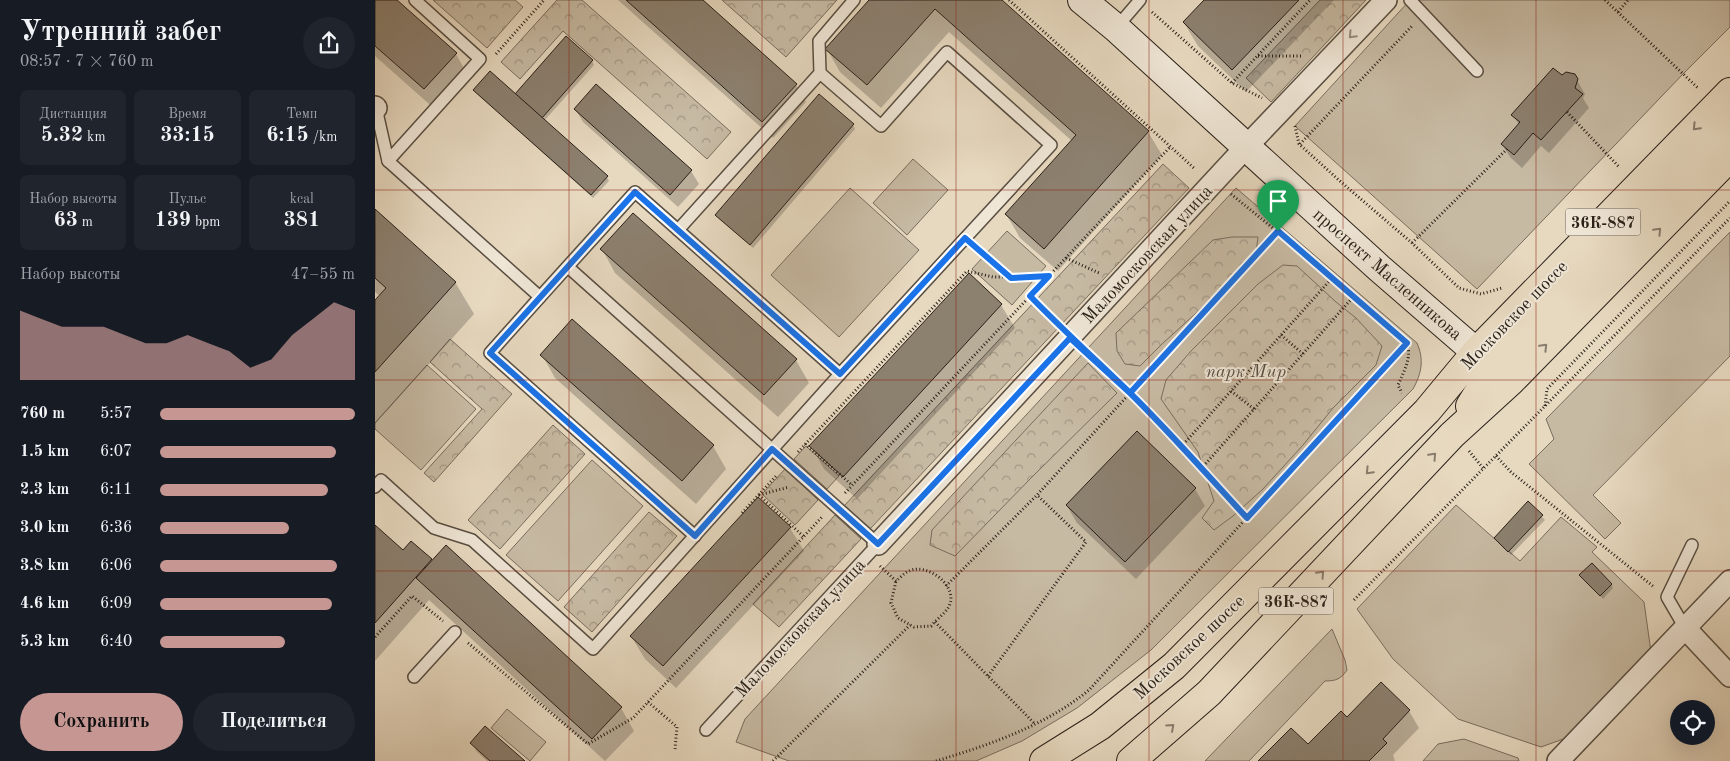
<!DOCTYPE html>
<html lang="ru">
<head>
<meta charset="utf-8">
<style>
	:root { --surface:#171b24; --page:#20242c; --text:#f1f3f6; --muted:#9ea1a6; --accent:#c59692 }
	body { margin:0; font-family:"Old Standard TT",serif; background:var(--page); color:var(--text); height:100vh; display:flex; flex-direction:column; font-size:19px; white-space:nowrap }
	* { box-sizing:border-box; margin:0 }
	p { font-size:16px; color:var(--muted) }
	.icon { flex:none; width:28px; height:28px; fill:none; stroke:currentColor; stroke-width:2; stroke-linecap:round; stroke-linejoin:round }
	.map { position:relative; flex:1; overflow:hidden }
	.panel { display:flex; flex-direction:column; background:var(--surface); width:375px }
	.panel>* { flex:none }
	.controls { position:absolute; left:1295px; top:700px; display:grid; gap:10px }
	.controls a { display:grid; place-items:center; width:45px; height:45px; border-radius:50%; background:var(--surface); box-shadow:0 5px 20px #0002; font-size:25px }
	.pin { position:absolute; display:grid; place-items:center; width:42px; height:42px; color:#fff; margin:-51px -21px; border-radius:50% 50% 50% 0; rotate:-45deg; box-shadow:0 0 5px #0007 }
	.pin .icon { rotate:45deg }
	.round { display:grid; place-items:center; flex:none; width:52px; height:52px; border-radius:26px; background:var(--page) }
	.head { display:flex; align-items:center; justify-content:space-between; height:85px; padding:0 20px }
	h1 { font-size:28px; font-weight:600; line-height:38px }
	.metrics { display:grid; grid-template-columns:repeat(3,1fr); gap:8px; height:85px; padding:5px 20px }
	.metrics div { display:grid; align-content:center; border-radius:8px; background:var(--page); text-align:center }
	.metrics b { font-size:21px; font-weight:600 }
	.metrics small { font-size:14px; font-weight:400 }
	.metrics p { font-size:14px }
	.chart { height:140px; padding:10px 20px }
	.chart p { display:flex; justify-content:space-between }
	.chart svg { width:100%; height:90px; margin-top:5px; fill:var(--accent); opacity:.7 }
	.cta { display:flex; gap:10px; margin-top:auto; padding:10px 20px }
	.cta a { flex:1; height:58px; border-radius:30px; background:var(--accent); color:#111; font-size:20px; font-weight:600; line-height:58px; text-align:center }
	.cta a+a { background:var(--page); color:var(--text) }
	ul { padding:0 20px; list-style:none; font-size:16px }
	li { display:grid; grid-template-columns:80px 60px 1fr; align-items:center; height:38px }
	li i { height:12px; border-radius:6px; background:var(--accent) }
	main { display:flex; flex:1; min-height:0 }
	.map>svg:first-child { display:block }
</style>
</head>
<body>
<main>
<section class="panel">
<div class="head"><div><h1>Утренний забег</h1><p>08:57 · 7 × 760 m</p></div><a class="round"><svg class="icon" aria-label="share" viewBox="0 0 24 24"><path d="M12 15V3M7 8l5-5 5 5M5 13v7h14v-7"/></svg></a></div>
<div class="metrics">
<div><p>Дистанция</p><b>5.32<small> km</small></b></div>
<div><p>Время</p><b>33:15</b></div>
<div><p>Темп</p><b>6:15<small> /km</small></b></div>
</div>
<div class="metrics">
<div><p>Набор высоты</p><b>63<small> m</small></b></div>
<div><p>Пульс</p><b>139<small> bpm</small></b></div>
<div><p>kcal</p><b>381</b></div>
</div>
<div class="chart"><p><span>Набор высоты</span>47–55 m</p>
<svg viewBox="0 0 160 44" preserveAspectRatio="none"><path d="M0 44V10L10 14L20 18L30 18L40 18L50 22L60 26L70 26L80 22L90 26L100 30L110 38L120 34L130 22L140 14L150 6L160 10V44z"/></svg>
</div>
<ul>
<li><b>760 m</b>5:57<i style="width:100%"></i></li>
<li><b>1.5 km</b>6:07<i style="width:90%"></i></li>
<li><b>2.3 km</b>6:11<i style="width:86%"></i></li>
<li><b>3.0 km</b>6:36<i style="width:66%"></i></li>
<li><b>3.8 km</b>6:06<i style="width:91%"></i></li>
<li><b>4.6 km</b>6:09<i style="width:88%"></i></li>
<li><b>5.3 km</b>6:40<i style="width:64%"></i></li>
</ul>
<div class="cta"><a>Сохранить</a><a>Поделиться</a></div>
</section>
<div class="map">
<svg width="1355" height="761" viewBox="0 0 1355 761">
	<defs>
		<pattern id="forest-crowns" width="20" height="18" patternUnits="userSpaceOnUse" patternTransform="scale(1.25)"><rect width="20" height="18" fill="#c7baa3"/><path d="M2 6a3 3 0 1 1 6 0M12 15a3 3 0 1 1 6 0" fill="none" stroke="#a29784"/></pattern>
	</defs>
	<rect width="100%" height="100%" fill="#e7d9c0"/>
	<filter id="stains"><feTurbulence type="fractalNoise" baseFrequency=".004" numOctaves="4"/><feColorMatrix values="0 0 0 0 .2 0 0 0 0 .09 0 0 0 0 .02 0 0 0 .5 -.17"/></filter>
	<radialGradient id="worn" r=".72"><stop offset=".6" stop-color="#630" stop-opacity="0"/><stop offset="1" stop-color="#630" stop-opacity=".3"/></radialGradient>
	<!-- green -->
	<g fill="#c7baa3" stroke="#786d5e">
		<polygon points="1035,0 1355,0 1355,27 1308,74 1102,289 920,126"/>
		<polygon points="538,159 573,190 532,235 498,203"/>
		<polygon points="475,188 544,250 464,337 396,275"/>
		<path d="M861,188L1042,343C1049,359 1047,373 1038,389L776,650L702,708L647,741L601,761H414L361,742L370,719Z"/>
		<polygon points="632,231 671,266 637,305 597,269"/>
		<polygon points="1355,232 1355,356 1218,495 1246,523 1230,539 1154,464 1179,439 1171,419"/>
		<polygon points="52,365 101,409 46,470 0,429 0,423"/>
		<polygon points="431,446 464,476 452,489 419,459"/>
		<polygon points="217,460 268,506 183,601 131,555"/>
		<polygon points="1081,505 1145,561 1186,517 1222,547 1217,552 1269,602 1276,652 1194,737 1166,747 1083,719 1018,659 982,609"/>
		<path d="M957,629L970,660L972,670C966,679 961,681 950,681L874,761H830Z"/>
		<polygon points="132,709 171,742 155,761 116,728"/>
		<polygon points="1089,739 1143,758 1144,761 1048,761 1063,744"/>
	</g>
	<!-- forest -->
	<g fill="url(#forest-crowns)" stroke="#786d5e">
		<polygon points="58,0 140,0 148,7 112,48"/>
		<polygon points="182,0 207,0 356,132 332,159 188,31 145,79 126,62"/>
		<polygon points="347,0 462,0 411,57"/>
		<polygon points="945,0 991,0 896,102 871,78"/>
		<polygon points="788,164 814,188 495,529 469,506"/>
		<polygon points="857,237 883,237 881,253 862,276 787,344 765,366 750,364 742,351 741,333 838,240"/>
		<polygon points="908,265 922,266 961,302 981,318 1007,346 1001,365 958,408 928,445 888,489 858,516 839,530 827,518 839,501 823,452 786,399 791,380 816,351 883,284"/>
		<polygon points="75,339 137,394 59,482 49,473 107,409 55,362"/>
		<polygon points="713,363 742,393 657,477 580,556 555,545 557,530"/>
		<polygon points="178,425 210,454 125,549 93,520"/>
		<polygon points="410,469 443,500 420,525 387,494"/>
		<polygon points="274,512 302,536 217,632 189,607"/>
		<polygon points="460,515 486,539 404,627 378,604"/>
	</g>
	<!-- shadow -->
	<g fill="#0003">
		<polygon points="0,0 21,0 81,54 94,77 63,112 0,56"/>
		<polygon points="243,0 326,0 421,85 431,102 398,138"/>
		<polygon points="496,0 625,0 773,132 787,155 683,271 645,238 631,214 697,141 574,32 506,108 465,72 452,49"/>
		<polygon points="831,0 959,0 871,92 823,46 809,23"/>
		<polygon points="192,38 217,61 219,65 169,121 232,177 234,181 218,198 102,94 99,90 140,95"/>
		<polygon points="1199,75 1210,94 1208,98 1214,108 1174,153 1166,146 1147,168 1135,157 1127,144 1144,125 1138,115 1187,77"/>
		<polygon points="200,109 316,171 324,184 303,207 208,122"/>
		<polygon points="478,125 480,129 378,248 344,219 341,215"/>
		<polygon points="0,211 80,282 99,314 0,424 0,302 5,296 0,292"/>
		<polygon points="227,249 421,360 434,383 403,417 240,273"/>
		<polygon points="626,305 640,328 482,499 449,469 436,446"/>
		<polygon points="167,355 338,446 351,469 321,504 180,378"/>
		<polygon points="762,433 820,489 830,506 761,579 702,523 692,506"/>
		<polygon points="1153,503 1170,520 1136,555 1120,538"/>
		<polygon points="0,527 28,552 56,560 246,708 259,731 230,761 54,600 0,661"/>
		<polygon points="415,528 429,551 301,688 270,659 256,636"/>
		<polygon points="1206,575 1236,584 1238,588 1228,599"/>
		<polygon points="1006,684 1034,711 1044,728 1018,755 1020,761 885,761 933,746 972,719"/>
		<polygon points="97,743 148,761 112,761 102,752"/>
	</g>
	<!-- building -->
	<g fill="#8c806f" stroke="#292018">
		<polygon points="0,0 22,0 82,53 49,89 0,46"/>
		<polygon points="251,0 328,0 422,84 387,122"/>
		<polygon points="494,0 627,0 774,131 669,249 630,214 701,135 560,9 492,85 450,49"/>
		<polygon points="829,0 924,0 857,70 808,22"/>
		<polygon points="191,36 218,60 167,118 140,94"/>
		<polygon points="1178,68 1187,75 1191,72 1200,74 1203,79 1200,88 1208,94 1166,140 1158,133 1139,155 1126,144 1145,122 1136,115"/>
		<polygon points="115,71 233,176 216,195 98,90"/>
		<polygon points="221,84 317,170 295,195 199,109"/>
		<polygon points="444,94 479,124 375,245 340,215"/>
		<polygon points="0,209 81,282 0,372 0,300 11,288 0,278"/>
		<polygon points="258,213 422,359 389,395 225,249"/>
		<polygon points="594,273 627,304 468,477 434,446"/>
		<polygon points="197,319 339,445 307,481 165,355"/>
		<polygon points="762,431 821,488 750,562 691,505"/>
		<polygon points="383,497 416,527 288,666 255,636"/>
		<polygon points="1153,501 1168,515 1133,552 1119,538"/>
		<polygon points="0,525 28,550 36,541 57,559 0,623"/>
		<polygon points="71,545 247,707 217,739 41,578"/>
		<polygon points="1217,563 1237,584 1225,596 1204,575"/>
		<polygon points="1006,682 1035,710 1008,739 1012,743 994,761 883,761 916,728 933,744 966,711 972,717"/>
		<polygon points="110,726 150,761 115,761 95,743"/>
	</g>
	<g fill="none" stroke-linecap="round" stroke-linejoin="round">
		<!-- service casing -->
		<g stroke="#584e42" stroke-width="14">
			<g id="service">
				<polyline points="1035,0 1102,71"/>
				<polyline points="741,28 765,0"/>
				<polyline points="1,108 13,161 105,59 40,0"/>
				<polyline points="13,161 165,297 260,192 303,230 445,73 444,41 479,0"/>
				<polyline points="303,230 465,374"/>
				<polyline points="193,267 503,544 331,730"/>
				<polyline points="165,297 115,353 320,536"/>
				<polyline points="0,487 6,480 59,528 97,540 218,649 465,374 676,145 572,52 506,126 445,73"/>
				<polyline points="1310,628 1292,597 1317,545"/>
				<polyline points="39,677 80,632"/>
			</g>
		</g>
		<!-- minor casing -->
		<g stroke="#584e42" stroke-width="24">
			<g id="minor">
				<polyline points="0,107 1,108"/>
				<polyline points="503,544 871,147 1011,0"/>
				<polyline points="1310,628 1355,676"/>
				<polyline points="1183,761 1355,581"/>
			</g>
		</g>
		<!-- secondary casing -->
		<g stroke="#292018" stroke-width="30">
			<polyline id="secondary" points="707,0 741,28 1004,268 1101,352"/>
		</g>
		<!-- primary casing -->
		<g stroke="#292018" stroke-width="30">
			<g id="primary">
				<polyline points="1095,406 1119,367 1355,125"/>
				<polyline points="669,761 725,726 799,666 1052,411 1101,352 1355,92"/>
				<polyline points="756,761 834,693 1077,435 1135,382 1355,157"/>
			</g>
		</g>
		<!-- path -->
		<g stroke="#292018" stroke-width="3" stroke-dasharray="1 2.5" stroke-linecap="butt">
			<polyline points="634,0 820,169"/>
			<polyline points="1230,0 1324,89"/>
			<polyline points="777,12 857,83 887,98"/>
			<polyline points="1243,12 1253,0"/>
			<polyline points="121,54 169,0"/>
			<polyline points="883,56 927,56"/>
			<polyline points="857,83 935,0"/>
			<polyline points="1192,112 1245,168"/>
			<polyline points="920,126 924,144 966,182 1037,243 1084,288 1106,294 1127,288"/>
			<polyline points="925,144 1038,25"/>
			<path d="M856,194L958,277L1032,343C1037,358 1029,371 1023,385L1027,393"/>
			<polyline points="1037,243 1132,149"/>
			<polyline points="602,249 635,277"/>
			<polyline points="691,258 724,273"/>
			<polyline points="655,296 679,321"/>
			<polyline points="906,335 928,354"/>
			<polyline points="710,352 755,393 872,518"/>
			<polyline points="856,391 879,409"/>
			<polyline points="1170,406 1172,389 1355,201"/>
			<polyline points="430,444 477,485"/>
			<polyline points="806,447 958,277"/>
			<polyline points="1094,451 1108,468"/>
			<polyline points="423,452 592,271 618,277 674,276"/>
			<polyline points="1121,456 1136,472 1279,587"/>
			<polyline points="826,469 979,296"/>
			<polyline points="470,493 795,147"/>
			<polyline points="384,495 429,537"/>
			<polyline points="384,495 414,487"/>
			<polyline points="367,513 402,475"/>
			<path d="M505,566L521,581C525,578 529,573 534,571C553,562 586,588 573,608C569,614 561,620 556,626L539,627L523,618L516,603L521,581"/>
			<polyline points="571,586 662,495 903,231"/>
			<polyline points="979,600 1355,218"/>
			<polyline points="560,622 660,724"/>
			<polyline points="0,637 37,596 68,621"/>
			<polyline points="93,643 213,744 258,718 447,517"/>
			<polyline points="613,676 711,542 662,495"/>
			<polyline points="273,702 302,727 300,749"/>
			<polyline points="398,761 535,625"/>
			<path d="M561,761C614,745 670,726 714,690L1032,343"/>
		</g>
		<!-- service -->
		<use href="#service" stroke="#efe6d6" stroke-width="11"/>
		<!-- minor -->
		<use href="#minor" stroke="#efe6d6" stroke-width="21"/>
		<!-- secondary -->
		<use href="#secondary" stroke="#efe6d6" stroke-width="28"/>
		<!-- primary -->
		<use href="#primary" stroke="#e7d9c0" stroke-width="28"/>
	</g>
	<!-- one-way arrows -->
	<defs><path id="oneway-chevron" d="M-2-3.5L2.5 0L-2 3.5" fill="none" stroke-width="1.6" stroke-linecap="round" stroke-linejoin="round" transform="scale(1.25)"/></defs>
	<use stroke="#968d80" href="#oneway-chevron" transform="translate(977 35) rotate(133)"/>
	<g stroke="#887c6c">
		<use href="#oneway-chevron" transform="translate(1321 127) rotate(134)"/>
		<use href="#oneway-chevron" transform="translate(1283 231) rotate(-46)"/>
		<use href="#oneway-chevron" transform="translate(1169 347) rotate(-46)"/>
		<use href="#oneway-chevron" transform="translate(1058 456) rotate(-47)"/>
		<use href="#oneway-chevron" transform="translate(994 471) rotate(134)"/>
		<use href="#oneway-chevron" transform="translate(946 574) rotate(-47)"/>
		<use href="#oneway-chevron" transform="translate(796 727) rotate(-42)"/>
	</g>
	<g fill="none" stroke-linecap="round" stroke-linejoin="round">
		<!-- route casing -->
		<g stroke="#fff" stroke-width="10">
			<path id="route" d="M903,231L755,393L695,338L503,544L397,449L320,536L115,353L260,192L465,374L590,238L636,278L674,276L655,296C687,329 721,360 754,392C795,432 833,476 872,518L1032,343L903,231"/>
		</g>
		<!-- route -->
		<use href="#route" stroke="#1a73e8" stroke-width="6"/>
	</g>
	<!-- grid -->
	<path fill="none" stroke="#8f2418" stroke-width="1" stroke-opacity="0.55" d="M194,0V761M387,0V761M581,0V761M774,0V761M968,0V761M1161,0V761M0,190H1355M0,380H1355M0,571H1355"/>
	<g text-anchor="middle" stroke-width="4" stroke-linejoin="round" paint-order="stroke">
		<!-- shield labels -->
		<g fill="#efe6d6" stroke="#645b51" stroke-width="1">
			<rect x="1190.5" y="208.5" width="75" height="27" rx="4"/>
			<rect x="883.5" y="587.5" width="75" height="27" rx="4"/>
		</g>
		<g font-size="16" font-weight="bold" fill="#292018">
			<text x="1228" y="228">36К-887</text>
			<text x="921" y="607">36К-887</text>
		</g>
		<!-- street labels -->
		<g font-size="18" fill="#292018" stroke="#efe6d6">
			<text transform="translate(772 254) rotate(-47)" y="6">Маломосковская улица</text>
			<text transform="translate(1013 274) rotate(41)" y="6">проспект Масленникова</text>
			<text transform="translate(1139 315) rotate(-46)" y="6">Московское шоссе</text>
			<text transform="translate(425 628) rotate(-47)" y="6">Маломосковская улица</text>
			<text transform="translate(814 647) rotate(-43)" y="6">Московское шоссе</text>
		</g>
		<!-- park labels -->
		<g font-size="18" font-style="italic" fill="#584e42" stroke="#efe6d6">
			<text x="871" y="377">парк Мир</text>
		</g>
	</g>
	<rect width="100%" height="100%" filter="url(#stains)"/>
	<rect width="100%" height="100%" fill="url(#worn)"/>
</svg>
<div class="controls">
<a><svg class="icon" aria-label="locate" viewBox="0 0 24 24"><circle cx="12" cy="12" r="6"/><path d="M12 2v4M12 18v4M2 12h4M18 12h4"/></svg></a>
</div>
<div class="pin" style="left:903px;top:231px;background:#1e9e55"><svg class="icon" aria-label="arrive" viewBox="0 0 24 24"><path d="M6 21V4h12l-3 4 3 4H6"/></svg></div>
</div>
</main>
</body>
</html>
